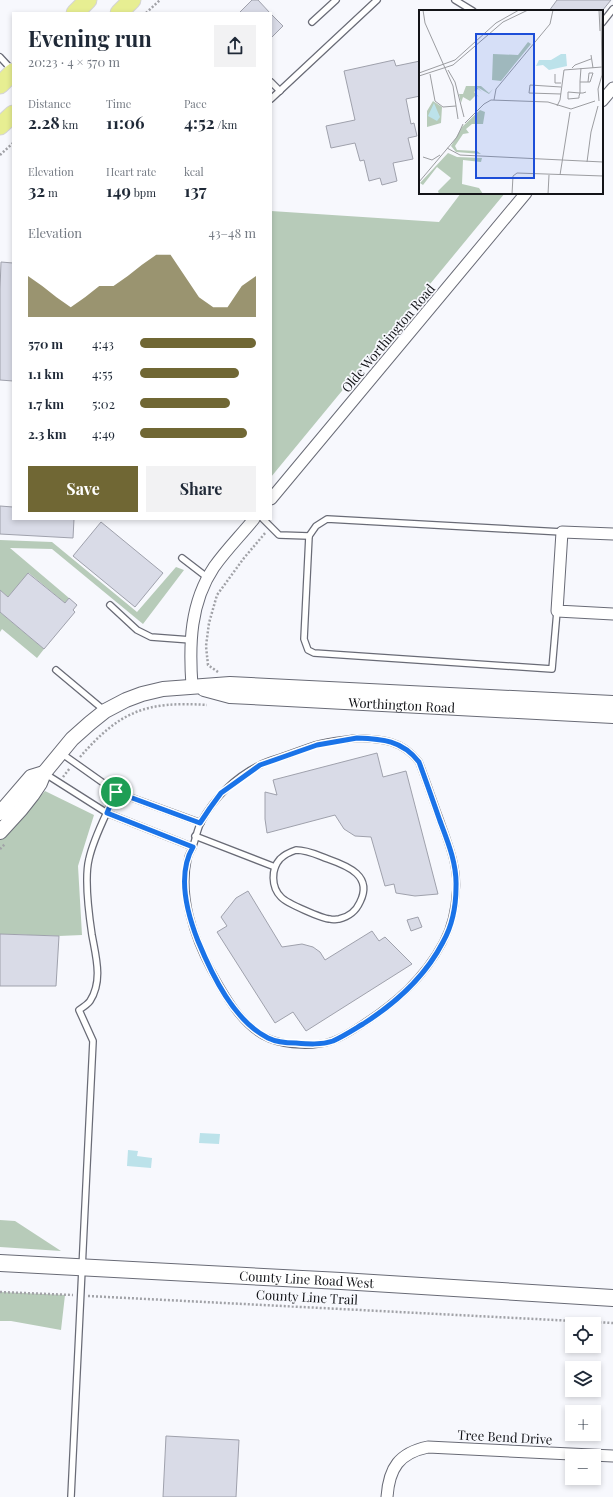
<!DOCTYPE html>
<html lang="en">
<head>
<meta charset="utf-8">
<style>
	:root { --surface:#fff; --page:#f2f2f3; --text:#1f2937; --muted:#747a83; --accent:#706734 }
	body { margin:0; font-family:"Playfair Display",serif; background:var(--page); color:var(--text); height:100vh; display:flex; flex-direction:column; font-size:15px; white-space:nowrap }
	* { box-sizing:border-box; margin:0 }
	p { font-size:13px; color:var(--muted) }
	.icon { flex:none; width:22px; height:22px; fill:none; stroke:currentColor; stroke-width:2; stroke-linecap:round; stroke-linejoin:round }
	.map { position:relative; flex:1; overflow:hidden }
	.side { position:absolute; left:12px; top:12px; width:260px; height:508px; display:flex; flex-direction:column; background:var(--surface); border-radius:0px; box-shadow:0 2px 6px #0003 }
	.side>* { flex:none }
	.controls { position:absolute; left:565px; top:1317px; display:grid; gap:8px }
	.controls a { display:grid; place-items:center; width:36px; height:36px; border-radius:0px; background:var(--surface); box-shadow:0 2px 6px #0003; font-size:20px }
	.pin { position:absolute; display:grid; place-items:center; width:34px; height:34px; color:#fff; margin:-17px; border:2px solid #fff; border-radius:50%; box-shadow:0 1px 4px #0007 }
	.round { display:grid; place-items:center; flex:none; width:42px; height:42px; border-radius:0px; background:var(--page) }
	.summary { display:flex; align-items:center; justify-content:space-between; height:68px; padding:0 16px }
	h1 { font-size:22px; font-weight:700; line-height:30px }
	.stats { display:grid; grid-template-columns:repeat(3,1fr); gap:6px; height:68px; padding:4px 16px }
	.stats div { display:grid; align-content:center }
	.stats b { font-size:17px; font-weight:700 }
	.stats small { font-size:11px; font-weight:400 }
	.stats p { font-size:11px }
	.chart { height:112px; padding:8px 16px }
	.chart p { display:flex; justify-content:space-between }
	.chart svg { width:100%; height:72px; margin-top:4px; fill:var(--accent); opacity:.7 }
	.button { display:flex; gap:8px; margin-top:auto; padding:8px 16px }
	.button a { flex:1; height:46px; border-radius:0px; background:var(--accent); color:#fff; font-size:16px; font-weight:700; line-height:46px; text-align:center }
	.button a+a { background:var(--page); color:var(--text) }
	ul { padding:0 16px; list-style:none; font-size:13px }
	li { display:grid; grid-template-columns:64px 48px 1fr; align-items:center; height:30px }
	li i { height:10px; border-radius:5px; background:var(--accent) }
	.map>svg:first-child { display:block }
</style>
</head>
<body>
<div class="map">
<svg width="613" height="1497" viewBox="0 0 613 1497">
	<rect width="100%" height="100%" fill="#f7f8fd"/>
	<!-- green -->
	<g fill="#b7cbb9">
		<polygon points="461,193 505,193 271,477 271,211 439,222"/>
		<polygon points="0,540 52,542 137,612 176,567 184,570 143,624 52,549 10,548 69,598 65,603 29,573 8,597 0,590"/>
		<polygon points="0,612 44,649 37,658 2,629 0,632"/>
		<polygon points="45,791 94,815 78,866 82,935 59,936 0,934 0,840"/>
		<polygon points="0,1220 15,1221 61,1251 0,1247"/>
		<polygon points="0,1292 65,1295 61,1330 11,1321 0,1321"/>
	</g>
	<!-- water -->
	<g fill="#bce2ea">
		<polygon points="200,1133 220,1134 219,1144 199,1143"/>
		<polygon points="128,1150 138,1151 137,1156 152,1158 151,1168 127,1166"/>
	</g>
	<!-- building -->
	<g fill="#d9dbe7" stroke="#9fa1ac">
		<polygon points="252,0 258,0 270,13 239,13"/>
		<polygon points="557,0 611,0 602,11 549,11"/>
		<polygon points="271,14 283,26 271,38"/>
		<polygon points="394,60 396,66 420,61 420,96 406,99 411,124 414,123 417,136 408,138 413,159 393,163 397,181 382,185 380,178 369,181 364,160 360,161 355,143 331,148 326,126 355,120 344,71"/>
		<polygon points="1,262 13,263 13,381 0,380 0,289"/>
		<polygon points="0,506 13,507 13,519 74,519 73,538 0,534"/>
		<polygon points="101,522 163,573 135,607 73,556"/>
		<polygon points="28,573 65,603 69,598 77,605 73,610 75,612 44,649 0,612 0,590 8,597"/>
		<polygon points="377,753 383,777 406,771 438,894 415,896 396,893 394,884 385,886 371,837 355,836 344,829 335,815 267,833 265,819 265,792 277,795 273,780"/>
		<polygon points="248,891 282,947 302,944 313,947 320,952 325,960 372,931 379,941 385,937 412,964 306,1031 293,1012 275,1023 217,932 227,926 221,917 236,898"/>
		<polygon points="418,917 422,927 411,931 407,920"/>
		<polygon points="0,934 59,936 56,986 0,986"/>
		<polygon points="166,1436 239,1440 236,1497 163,1497"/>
	</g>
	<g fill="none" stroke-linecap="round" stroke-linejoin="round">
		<!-- service casing -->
		<g stroke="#696b76" stroke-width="8">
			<g id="service">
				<polyline points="455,0 473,11"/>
				<polyline points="312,22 336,0"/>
				<polyline points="602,23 613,9"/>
				<polyline points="0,57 12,70"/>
				<polyline points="271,82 280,91"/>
				<polyline points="271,99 377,0"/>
				<polyline points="263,519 279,535 309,536"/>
				<polyline points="182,558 208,578"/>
				<polyline points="110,605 137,630 151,637 191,640"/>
				<polyline points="557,611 552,669 314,653 308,650 304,639 309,536 316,526 327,519 562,532"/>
				<polyline points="56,670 105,711"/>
				<path d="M357,738C382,739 402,740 419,762C426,780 432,798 439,817C447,840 458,865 456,890C455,907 451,927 443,942C424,978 395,1003 361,1025C352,1031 343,1037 332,1041C314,1047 288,1046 270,1039C242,1028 225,995 211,970C193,937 180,896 188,858C189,853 192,850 193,846C196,838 197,830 201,822C214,798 235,777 260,765C267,761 276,759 284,756C294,753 305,748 315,745C328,741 343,740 357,738Z"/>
				<polyline points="61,753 116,792 201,823"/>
				<polyline points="44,773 107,813 193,847"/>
				<polyline points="195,836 275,867"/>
				<path d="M296,850C308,850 317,855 328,859C348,866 373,876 360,902C356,911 348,917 339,919C337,919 333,920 330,919C323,919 286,903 281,897C271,887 271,869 280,859C285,854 290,852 296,850Z"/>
				<path d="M71,1497L93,1041L79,1010C82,1008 88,1004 90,1001C103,981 96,957 92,935C89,915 84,879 89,859C94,836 107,814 116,792"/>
			</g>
		</g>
		<!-- minor casing -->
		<g stroke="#696b76" stroke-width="13">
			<g id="minor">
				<polyline points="602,101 613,88"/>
				<polyline points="271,499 526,193"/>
				<polyline points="613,534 562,532 557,611 613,614"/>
				<path d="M192,686C189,644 190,603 214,567C226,550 241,535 254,519"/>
				<path d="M387,1497C389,1468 399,1453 428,1447L613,1456"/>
			</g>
		</g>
		<!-- tertiary casing -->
		<g stroke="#696b76" stroke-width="16">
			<g id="tertiary">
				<path id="s1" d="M204,689L230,696L613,716"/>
				<polyline points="0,813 31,777 44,773"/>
				<polyline points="0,832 21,809 32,795 40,783 44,773 72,739 90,723 105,711 126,700 142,694 163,689 230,684 613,703"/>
			</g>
		</g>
		<!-- secondary casing -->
		<g stroke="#696b76" stroke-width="18">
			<g id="secondary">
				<path id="s2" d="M0,1263L341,1281L613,1298"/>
			</g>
		</g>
		<!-- primary casing -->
		<g stroke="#d5d5d5" stroke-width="19">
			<g id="primary">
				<polyline points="75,13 88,0"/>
				<polyline points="119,13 132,0"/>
				<polyline points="0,85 13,72"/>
				<polyline points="0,126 13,114"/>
			</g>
		</g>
		<!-- path -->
		<g stroke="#a1a2a7" stroke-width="2.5" stroke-dasharray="2 2" stroke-linecap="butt">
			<polyline points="146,13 160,0"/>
			<polyline points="0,155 13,143"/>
			<polyline points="218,672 208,665 206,646 209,623 217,595 244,558 266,532"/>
			<path d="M80,757C120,711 146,701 207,705"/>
			<polyline points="63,777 70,768"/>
			<polyline points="0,849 5,844"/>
			<polyline points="0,1292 73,1295"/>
			<polyline points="88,1296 613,1323"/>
		</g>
		<!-- service -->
		<use href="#service" stroke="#fff" stroke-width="5.5"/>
		<!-- minor -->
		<use href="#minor" stroke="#fff" stroke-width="11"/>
		<!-- tertiary -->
		<use href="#tertiary" stroke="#fff" stroke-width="14"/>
		<!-- secondary -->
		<use href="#secondary" stroke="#fff" stroke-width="16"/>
		<!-- primary -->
		<use href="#primary" stroke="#e7ee92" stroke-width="17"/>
	</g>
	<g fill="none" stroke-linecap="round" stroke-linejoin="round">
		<!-- route casing -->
		<g stroke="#fff" stroke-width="8">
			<path id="route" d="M357,738C382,739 402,740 419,762C426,781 433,801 440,821C448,842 457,864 456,887C456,905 452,926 443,942C425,977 396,1003 363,1024C353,1030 344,1036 333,1041C321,1045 308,1044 296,1043C287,1043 276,1042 268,1038C234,1021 212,975 198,941C187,913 177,874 193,847L107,813L116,792L200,823L210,808L221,793L260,765L317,745Z"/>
		</g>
		<!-- route -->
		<use href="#route" stroke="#1a73e8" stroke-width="5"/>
	</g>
	<g text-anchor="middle" stroke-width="3.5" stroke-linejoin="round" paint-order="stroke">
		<!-- street labels -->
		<g font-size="13" fill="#131418" stroke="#f7f8fd">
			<text transform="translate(388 338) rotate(-50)" y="5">Olde Worthington Road</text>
			<text dy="5" stroke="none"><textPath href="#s1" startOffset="199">Worthington Road</textPath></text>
			<text dy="5" stroke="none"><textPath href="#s2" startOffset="307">County Line Road West</textPath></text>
			<text transform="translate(307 1297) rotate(3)" y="5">County Line Trail</text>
			<text transform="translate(505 1437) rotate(3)" y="5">Tree Bend Drive</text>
		</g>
	</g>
	<!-- overview -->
	<g transform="translate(419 10)">
		<rect width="184" height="184" fill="#f7f8fd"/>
		<path d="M109,32L112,34L82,71L73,70L74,44L99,45ZM47,76H62L70,83L74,79L70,84L58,77L63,82L59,79L55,82L60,87L57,85L51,91L44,87L42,93L40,84H44ZM14,91L23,97L22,113L8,117V101ZM61,100L66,102L64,114H53L47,119L50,123L44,124L36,136L38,140L58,141L62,144L37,142L32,136L43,117ZM29,143L38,147L63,148L62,152L44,150L43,174L60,178L64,184H82H20L19,181L32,168L18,157L4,175L1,173Z" fill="#b7cbb9"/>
		<path d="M142,44H147L148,56L130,60L124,55L117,56L120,50H132ZM15,93L21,107L18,111L9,106Z" fill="#bce2ea"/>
		<path fill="none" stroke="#9c9da1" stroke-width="1" d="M4,0L6,13L34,76L39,109M180,0L181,21M172,45L174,58M153,58L156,55L172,49M162,58L161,71V83L160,86V88L149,89V82L161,83H164L167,82M29,60L36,72L45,107M0,63L36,50L77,13L100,0M11,64L16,91L24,97L37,96M136,64V73H142M0,66L34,55L84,12L109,0M161,72H171L174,63M169,72L170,63H174M142,84L110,83L111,75L142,77M75,90L77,79L131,14L134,0M180,91L179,79L183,65L182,0M138,96L141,90L145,60L183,57M46,113L65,94L72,90L129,92L152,99L176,91M28,138L41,145L184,152M4,147L13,150L21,145M168,152L172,122L179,96M141,165L151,102M0,172L38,127L44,114M93,184L94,166L98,163L184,166M129,184L130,165"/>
		<path fill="#1d4ed8" fill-opacity="0.15" stroke="#1d4ed8" stroke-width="2" d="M57,24H115V168H57Z"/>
		<rect width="184" height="184" fill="none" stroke="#131418" stroke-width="2"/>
	</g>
</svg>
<div class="controls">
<a><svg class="icon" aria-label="locate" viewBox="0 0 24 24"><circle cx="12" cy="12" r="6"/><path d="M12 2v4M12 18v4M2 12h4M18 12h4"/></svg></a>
<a><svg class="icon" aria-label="layers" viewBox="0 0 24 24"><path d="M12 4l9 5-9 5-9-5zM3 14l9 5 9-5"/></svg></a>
<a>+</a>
<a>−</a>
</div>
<div class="pin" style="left:116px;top:792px;background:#1e9e55"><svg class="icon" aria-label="arrive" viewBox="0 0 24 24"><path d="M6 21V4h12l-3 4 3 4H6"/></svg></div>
<section class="side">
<div class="summary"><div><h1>Evening run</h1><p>20:23 · 4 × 570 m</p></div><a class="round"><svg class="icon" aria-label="share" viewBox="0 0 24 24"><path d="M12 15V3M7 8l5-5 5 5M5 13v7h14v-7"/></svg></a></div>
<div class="stats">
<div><p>Distance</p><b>2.28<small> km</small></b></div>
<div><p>Time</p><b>11:06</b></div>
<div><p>Pace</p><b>4:52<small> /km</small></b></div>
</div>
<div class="stats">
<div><p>Elevation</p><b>32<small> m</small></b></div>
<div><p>Heart rate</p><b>149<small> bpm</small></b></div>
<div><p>kcal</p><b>137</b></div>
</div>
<div class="chart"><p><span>Elevation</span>43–48 m</p>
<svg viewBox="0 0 160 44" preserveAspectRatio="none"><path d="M0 44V19L10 25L20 32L30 38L40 32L50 25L60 25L70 19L80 12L90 6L100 6L110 19L120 32L130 38L140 38L150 25L160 19V44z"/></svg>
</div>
<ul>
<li><b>570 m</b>4:43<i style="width:100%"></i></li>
<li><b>1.1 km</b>4:55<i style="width:85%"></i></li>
<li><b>1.7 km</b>5:02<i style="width:78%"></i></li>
<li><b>2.3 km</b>4:49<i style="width:92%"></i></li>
</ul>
<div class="button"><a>Save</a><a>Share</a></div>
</section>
</div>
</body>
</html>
